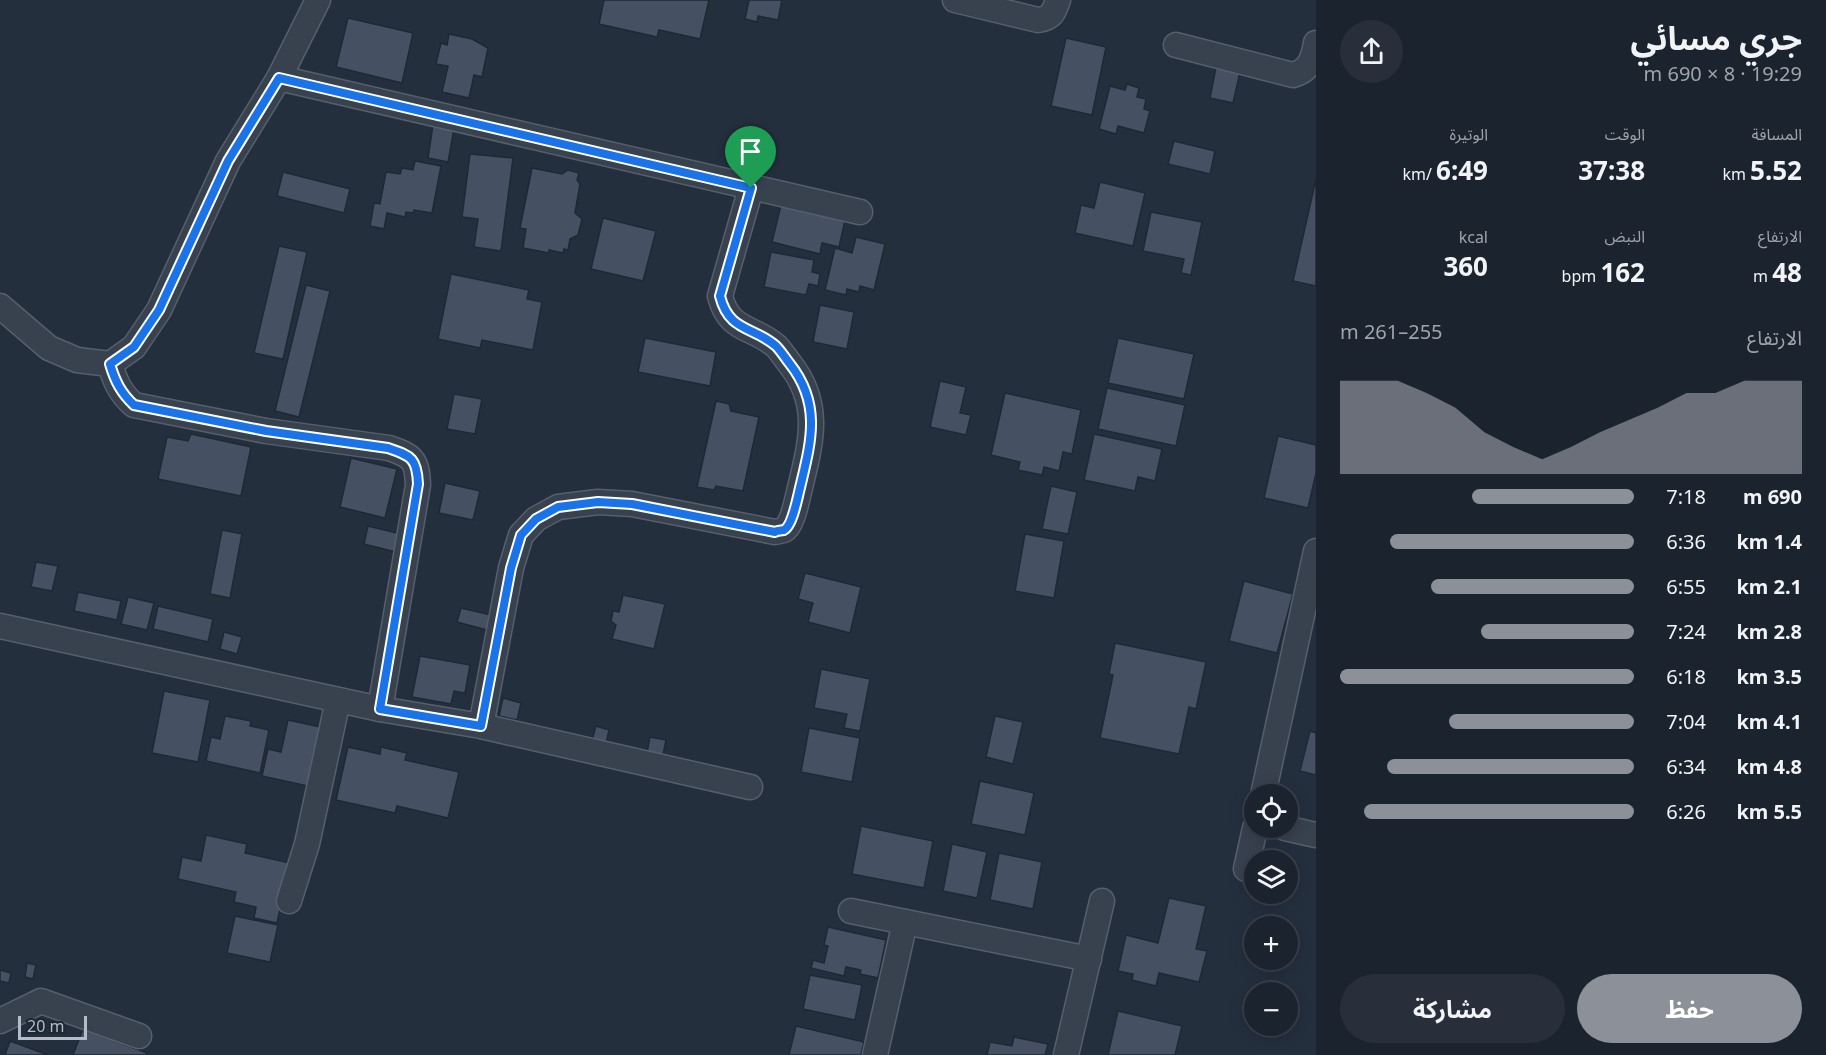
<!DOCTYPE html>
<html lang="ar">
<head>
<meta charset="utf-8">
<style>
	:root { --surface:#1b232e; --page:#282f3a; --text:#f1f3f6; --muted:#a0a4aa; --line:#39404a; --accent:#8c9099 }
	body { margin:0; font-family:"Noto Sans","Noto Sans Arabic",sans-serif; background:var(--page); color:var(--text); direction:rtl; height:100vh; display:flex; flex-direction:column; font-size:22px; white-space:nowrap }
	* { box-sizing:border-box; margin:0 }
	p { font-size:20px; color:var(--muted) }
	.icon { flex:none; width:33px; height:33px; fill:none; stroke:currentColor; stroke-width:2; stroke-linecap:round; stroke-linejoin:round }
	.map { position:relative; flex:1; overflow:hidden; direction:ltr }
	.panel { display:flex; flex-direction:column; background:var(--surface); width:510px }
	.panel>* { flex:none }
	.tools { position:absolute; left:1244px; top:784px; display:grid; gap:12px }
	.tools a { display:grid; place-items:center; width:54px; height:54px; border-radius:50%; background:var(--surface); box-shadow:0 3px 15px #0003,0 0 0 2px var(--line); font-size:30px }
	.scale { position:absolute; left:18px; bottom:15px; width:69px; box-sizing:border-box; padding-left:6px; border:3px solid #b4bcc9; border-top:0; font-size:16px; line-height:21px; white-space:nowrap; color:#b4bcc9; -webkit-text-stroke:4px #1d2633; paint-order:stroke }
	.pin { position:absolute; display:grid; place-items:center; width:51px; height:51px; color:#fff; margin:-62px -26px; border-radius:50% 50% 50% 0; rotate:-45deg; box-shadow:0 0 6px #0007 }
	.pin .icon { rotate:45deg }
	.round { display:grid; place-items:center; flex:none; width:63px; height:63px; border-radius:32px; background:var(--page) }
	.summary { display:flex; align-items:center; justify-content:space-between; height:102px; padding:0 24px }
	h1 { font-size:33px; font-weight:700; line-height:45px }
	.stats { display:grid; grid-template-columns:repeat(3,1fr); gap:9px; height:102px; padding:6px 24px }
	.stats div { display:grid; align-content:center }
	.stats b { font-size:26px; font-weight:700 }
	.stats small { font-size:16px; font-weight:400 }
	.stats p { font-size:16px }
	.chart { height:168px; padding:12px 24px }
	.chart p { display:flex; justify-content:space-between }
	.chart svg { width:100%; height:108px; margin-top:6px; fill:var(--accent); opacity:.7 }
	.cta { display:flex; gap:12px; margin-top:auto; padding:12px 24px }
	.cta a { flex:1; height:69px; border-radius:36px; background:var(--accent); color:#fff; font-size:24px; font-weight:700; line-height:69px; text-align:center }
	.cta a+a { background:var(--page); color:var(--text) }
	ul { padding:0 24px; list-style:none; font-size:20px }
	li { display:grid; grid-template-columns:96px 72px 1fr; align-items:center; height:45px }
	li i { height:15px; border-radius:8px; background:var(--accent) }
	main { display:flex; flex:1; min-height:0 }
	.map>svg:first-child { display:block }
</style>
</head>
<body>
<main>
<section class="panel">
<div class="summary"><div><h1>جري مسائي</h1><p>19:29 · 8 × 690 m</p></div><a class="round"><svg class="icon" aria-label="share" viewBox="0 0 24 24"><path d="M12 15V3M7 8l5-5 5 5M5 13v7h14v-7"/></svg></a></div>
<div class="stats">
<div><p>المسافة</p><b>5.52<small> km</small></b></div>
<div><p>الوقت</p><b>37:38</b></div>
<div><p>الوتيرة</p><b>6:49<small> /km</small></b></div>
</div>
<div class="stats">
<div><p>الارتفاع</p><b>48<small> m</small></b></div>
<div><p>النبض</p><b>162<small> bpm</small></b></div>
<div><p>kcal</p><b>360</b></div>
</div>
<div class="chart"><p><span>الارتفاع</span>255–261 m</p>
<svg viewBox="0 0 160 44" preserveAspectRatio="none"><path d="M0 44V6L10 6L20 6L30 11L40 17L50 27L60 33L70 38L80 33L90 27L100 22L110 17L120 11L130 11L140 6L150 6L160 6V44z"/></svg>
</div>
<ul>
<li><b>690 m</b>7:18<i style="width:55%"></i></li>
<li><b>1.4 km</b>6:36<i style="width:83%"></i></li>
<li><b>2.1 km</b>6:55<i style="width:69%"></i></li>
<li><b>2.8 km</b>7:24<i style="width:52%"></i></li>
<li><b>3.5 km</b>6:18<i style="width:100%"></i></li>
<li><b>4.1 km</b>7:04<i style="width:63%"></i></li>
<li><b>4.8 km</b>6:34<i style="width:84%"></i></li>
<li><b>5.5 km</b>6:26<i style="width:92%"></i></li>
</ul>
<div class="cta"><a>حفظ</a><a>مشاركة</a></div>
</section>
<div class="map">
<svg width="1316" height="1055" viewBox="0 0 1316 1055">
	<rect width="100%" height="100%" fill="#242f3e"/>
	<!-- building -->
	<g fill="#455162" stroke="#1f2835" stroke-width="1.5">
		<polygon points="604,0 709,0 700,39 659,30 657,37 599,24"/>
		<polygon points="749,0 782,0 778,20 758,16 757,22 745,19"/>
		<polygon points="348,18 413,33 402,83 336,67"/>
		<polygon points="449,34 472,39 488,48 482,77 474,75 469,98 442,92 448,66 436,64 441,43 447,45"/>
		<polygon points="1066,38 1106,47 1092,115 1051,106"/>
		<polygon points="1216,67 1240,72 1233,103 1210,98"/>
		<polygon points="1127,84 1139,88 1137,97 1146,99 1144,109 1150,111 1144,133 1118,126 1116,134 1099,129 1110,86 1125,90"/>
		<polygon points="433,125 454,129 448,162 428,158"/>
		<polygon points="1174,141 1215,151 1210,174 1168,164"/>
		<polygon points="470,154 513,158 501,251 474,247 478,219 462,217"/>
		<polygon points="415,161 441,166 432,213 414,210 413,213 406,212 405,217 387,213 384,229 370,226 374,203 380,204 386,172 400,174 402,168 413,170"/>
		<polygon points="532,168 562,174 568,170 579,173 577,180 580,184 575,213 582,219 578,235 570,239 568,250 564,249 563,253 549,250 549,253 523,248 526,229 520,228"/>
		<polygon points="283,172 350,189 344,213 277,196"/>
		<polygon points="1316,179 1316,286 1293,281"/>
		<polygon points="1100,182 1145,193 1133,246 1075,233 1081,205 1094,208"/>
		<polygon points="782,201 846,216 839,247 822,243 820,254 772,242"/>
		<polygon points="1151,212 1202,222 1191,275 1181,273 1184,259 1143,251"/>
		<polygon points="603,218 656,231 643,281 591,269"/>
		<polygon points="856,237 885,244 874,290 860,286 859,292 847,289 846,295 825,290 835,248 852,253"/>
		<polygon points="279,246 307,252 283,359 254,353"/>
		<polygon points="771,252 814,260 812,272 820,274 818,286 809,284 806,295 764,287"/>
		<polygon points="451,274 529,290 527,299 542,302 533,350 482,340 480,348 438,339"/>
		<polygon points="306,285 330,291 299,417 275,411"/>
		<polygon points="820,305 854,312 847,349 813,342"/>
		<polygon points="645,338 716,352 710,386 638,372"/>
		<polygon points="1118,338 1194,354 1184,399 1108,383"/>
		<polygon points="940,381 966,387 960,413 971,415 966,435 930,427"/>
		<polygon points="1107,388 1185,405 1176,446 1098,429"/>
		<polygon points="1005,393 1081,410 1072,454 1063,452 1059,471 1044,467 1042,475 1018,470 1020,462 991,455"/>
		<polygon points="454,394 482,399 475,434 447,429"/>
		<polygon points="716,401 729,404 731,411 759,417 743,491 716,486 714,490 697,487"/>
		<polygon points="191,434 251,447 241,496 158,479 167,437 188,441"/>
		<polygon points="1094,434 1162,449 1155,481 1138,477 1135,491 1084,480"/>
		<polygon points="1278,436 1316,445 1316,473 1308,508 1264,498"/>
		<polygon points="351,458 397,469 385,518 340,507"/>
		<polygon points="445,483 480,491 473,520 439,513"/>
		<polygon points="1051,486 1077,492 1068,534 1042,529"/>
		<polygon points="368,526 405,535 400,553 364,544"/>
		<polygon points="222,530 242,534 230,598 210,594"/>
		<polygon points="1025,534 1064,541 1054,598 1015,591"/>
		<polygon points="36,562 58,566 52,591 31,587"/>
		<polygon points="805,573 861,587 850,633 808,622 813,603 798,599"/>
		<polygon points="1244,581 1293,594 1277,653 1229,641"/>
		<polygon points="78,592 121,601 117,620 74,611"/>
		<polygon points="623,595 665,604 654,649 612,639 616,625 611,621 613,611 619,612"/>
		<polygon points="128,597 154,603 147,630 121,624"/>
		<polygon points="158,606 213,619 208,642 153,629"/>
		<polygon points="461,608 491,615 487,630 457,622"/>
		<polygon points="224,632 242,637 237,654 220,649"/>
		<polygon points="1115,643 1206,662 1196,709 1189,707 1179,754 1100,738 1113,675 1109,674"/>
		<polygon points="420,656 470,665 465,693 454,691 451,704 412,697"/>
		<polygon points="821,669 870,679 860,731 844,728 847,714 814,708"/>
		<polygon points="164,691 210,700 198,762 152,753"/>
		<polygon points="503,698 521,703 517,720 499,716"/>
		<polygon points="225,716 251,721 250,726 269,730 260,773 206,761 211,737 220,739"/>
		<polygon points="995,716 1023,722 1013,764 986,757"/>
		<polygon points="288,720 325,728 312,787 262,776 268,749 281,752"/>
		<polygon points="596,726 609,730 606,744 592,740"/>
		<polygon points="809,728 860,738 852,782 801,772"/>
		<polygon points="1310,731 1316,733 1316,775 1300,771"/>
		<polygon points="650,737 666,740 663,755 647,752"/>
		<polygon points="348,747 380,754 381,747 407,753 405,760 459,772 448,818 397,806 395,813 336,800"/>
		<polygon points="980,781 1034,793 1025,835 971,824"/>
		<polygon points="861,826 933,841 924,888 852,874"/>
		<polygon points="206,835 247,844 245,853 290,863 277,923 254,918 256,907 234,902 236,892 178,879 182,857 201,861"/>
		<polygon points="952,844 987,852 977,898 943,891"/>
		<polygon points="999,853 1042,862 1033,909 990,900"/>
		<polygon points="1169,898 1206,906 1196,949 1207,951 1199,982 1159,973 1156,986 1132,980 1133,974 1118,971 1126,935 1158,943"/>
		<polygon points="235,916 278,925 270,962 227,953"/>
		<polygon points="828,927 886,940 878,978 860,974 861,970 846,967 844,976 811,968 813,960 824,963 828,946 824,945"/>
		<polygon points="27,963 36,965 33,979 25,977"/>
		<polygon points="0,970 11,973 9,983 0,981"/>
		<polygon points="810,975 862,985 855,1020 803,1009"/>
		<polygon points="1118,1011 1182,1026 1175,1055 1108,1055"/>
		<polygon points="796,1026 864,1042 861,1055 789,1055"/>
		<polygon points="83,1029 147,1053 146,1055 73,1055"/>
		<polygon points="1014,1037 1048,1044 1045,1055 987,1055 990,1042 1012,1046"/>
		<polygon points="10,1041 48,1055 5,1055"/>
	</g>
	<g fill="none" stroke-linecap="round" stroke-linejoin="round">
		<!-- minor casing -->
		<g stroke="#565f6c" stroke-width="27">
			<g id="minor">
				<path d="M955,0L1038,20C1052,18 1054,12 1058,0"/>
				<path d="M1176,45L1293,75C1310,70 1313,59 1316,43"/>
				<polyline points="279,78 860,212"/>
				<polyline points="0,306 49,348 77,360 110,364 134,347 159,310 228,161 279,78 318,0"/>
				<path d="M110,364C115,381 120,393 134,405L266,431L389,448C412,456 417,459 418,485L380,709"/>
				<polyline points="0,626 380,709 481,726 750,787"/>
				<path d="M481,726L511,568L521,535L536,519L558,507L598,502L632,504L775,532C776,532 784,530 784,530C792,526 797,500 799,492C810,445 823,406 790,364C786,359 781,351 776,346C753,326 729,332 720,296L751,188"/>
				<polyline points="1263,795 1316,551"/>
				<polyline points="1285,828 1316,835"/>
				<polyline points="1246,869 1255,828"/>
				<polyline points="289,901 307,844 338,700"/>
				<polyline points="851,911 1089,959"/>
				<polyline points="0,1021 41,1001 139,1036"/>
				<polyline points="875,1055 905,922"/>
				<polyline points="1066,1055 1102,901"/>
			</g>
		</g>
		<!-- minor -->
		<use href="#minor" stroke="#38414e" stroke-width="24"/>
	</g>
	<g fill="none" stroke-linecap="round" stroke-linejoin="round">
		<!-- route casing -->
		<g stroke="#fff" stroke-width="12">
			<path id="route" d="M279,78L751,188L720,296C729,332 753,326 776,346C781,351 786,359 790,364C823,406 810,445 799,492C797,500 792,526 784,530C784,530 776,531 775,532L632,504L598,502L558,507L536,519L521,535L511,568L481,726L380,709L418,484C417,459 412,456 388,448L266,431L134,405C121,393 115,381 110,364L134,347L159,310L228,161Z"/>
		</g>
		<!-- route -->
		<use href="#route" stroke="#1a73e8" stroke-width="8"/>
	</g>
</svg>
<div class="tools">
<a><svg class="icon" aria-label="locate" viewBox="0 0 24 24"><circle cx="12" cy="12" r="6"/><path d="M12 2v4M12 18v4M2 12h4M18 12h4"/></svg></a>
<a><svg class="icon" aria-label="layers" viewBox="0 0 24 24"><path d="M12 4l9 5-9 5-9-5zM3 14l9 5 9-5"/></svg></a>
<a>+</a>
<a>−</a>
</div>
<div class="scale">20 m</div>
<div class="pin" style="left:751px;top:188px;background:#1e9e55"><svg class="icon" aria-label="arrive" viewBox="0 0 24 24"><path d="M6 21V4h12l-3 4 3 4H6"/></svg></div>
</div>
</main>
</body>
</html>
